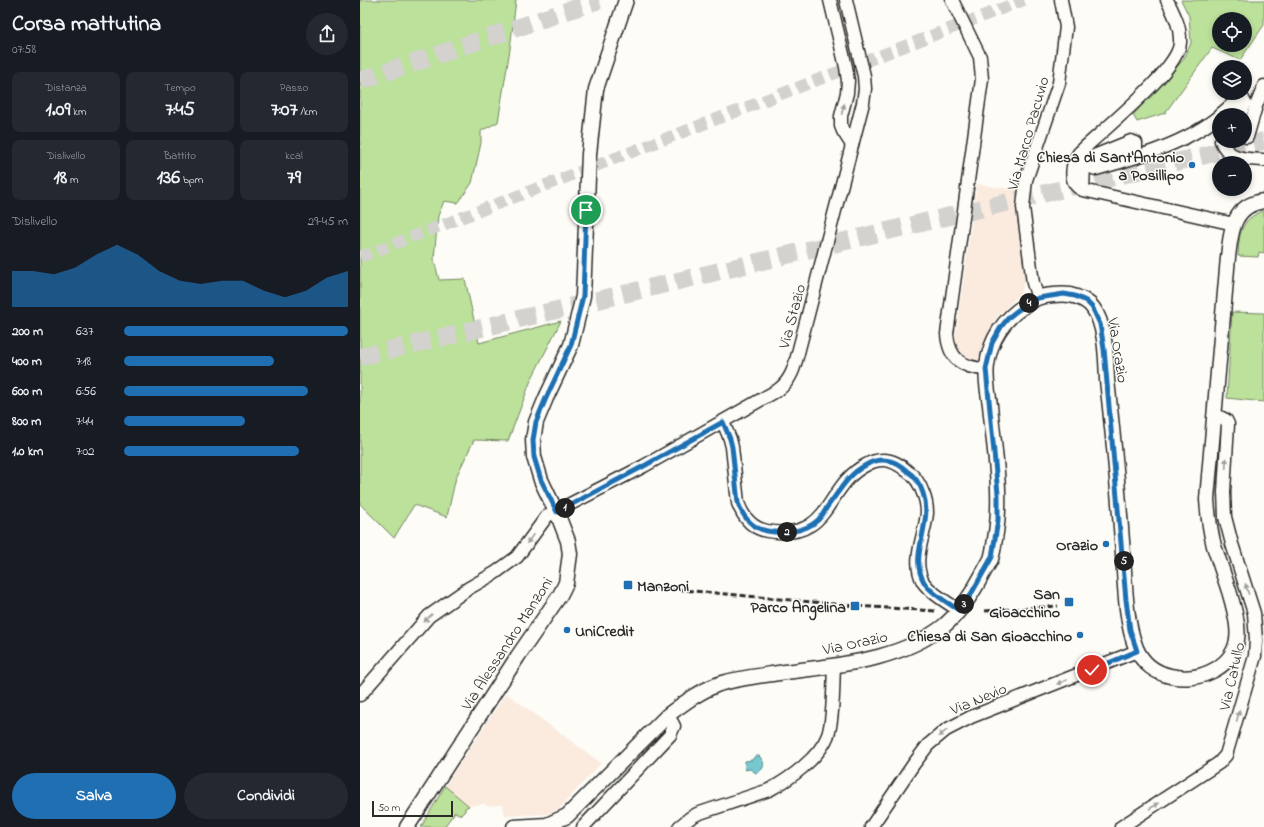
<!DOCTYPE html>
<html lang="it">
<head>
<meta charset="utf-8">
<style>
	:root { --surface:#171b24; --page:#242831; --text:#f1f3f6; --muted:#9ea1a6; --accent:#1f6fb2 }
	body { margin:0; font-family:"Indie Flower",sans-serif; background:var(--page); color:var(--text); height:100vh; display:flex; flex-direction:column; font-size:15px; white-space:nowrap }
	* { box-sizing:border-box; margin:0 }
	p { font-size:13px; color:var(--muted) }
	.icon { flex:none; width:22px; height:22px; fill:none; stroke:currentColor; stroke-width:2; stroke-linecap:round; stroke-linejoin:round }
	.map { position:relative; flex:1; overflow:hidden }
	.panel { display:flex; flex-direction:column; background:var(--surface); width:360px }
	.panel>* { flex:none }
	.fabs { position:absolute; left:852px; top:12px; display:grid; gap:8px }
	.fabs a { display:grid; place-items:center; width:40px; height:40px; border-radius:50%; background:var(--surface); box-shadow:0 2px 6px #0003; font-size:20px }
	.scale { position:absolute; left:12px; bottom:10px; width:81px; box-sizing:border-box; padding-left:4px; border:2px solid #2b2b2b; border-top:0; font-size:11px; line-height:14px; white-space:nowrap; color:#2b2b2b; -webkit-text-stroke:3px #fdfcf7; paint-order:stroke }
	.pin { position:absolute; display:grid; place-items:center; width:34px; height:34px; color:#fff; margin:-17px; border:2px solid #fff; border-radius:50%; box-shadow:0 1px 4px #0007 }
	.km { position:absolute; width:20px; height:20px; margin:-10px; border-radius:50%; background:#222; color:#fff; font-size:11px; line-height:20px; text-align:center }
	.round { display:grid; place-items:center; flex:none; width:42px; height:42px; border-radius:21px; background:var(--page) }
	.headline { display:flex; align-items:center; justify-content:space-between; height:68px; padding:0 12px }
	h1 { font-size:22px; font-weight:700; line-height:30px }
	.metrics { display:grid; grid-template-columns:repeat(3,1fr); gap:6px; height:68px; padding:4px 12px }
	.metrics div { display:grid; align-content:center; border-radius:8px; background:var(--page); text-align:center }
	.metrics b { font-size:20px; font-weight:700 }
	.metrics small { font-size:11px; font-weight:400 }
	.metrics p { font-size:11px }
	.chart { height:112px; padding:8px 12px }
	.chart p { display:flex; justify-content:space-between }
	.chart svg { width:100%; height:72px; margin-top:4px; fill:var(--accent); opacity:.7 }
	.primary-button { display:flex; gap:8px; margin-top:auto; padding:8px 12px }
	.primary-button a { flex:1; height:46px; border-radius:24px; background:var(--accent); color:#fff; font-size:16px; font-weight:700; line-height:46px; text-align:center }
	.primary-button a+a { background:var(--page); color:var(--text) }
	ul { padding:0 12px; list-style:none; font-size:13px }
	li { display:grid; grid-template-columns:64px 48px 1fr; align-items:center; height:30px }
	li i { height:10px; border-radius:5px; background:var(--accent) }
	main { display:flex; flex:1; min-height:0 }
	.map>svg:first-child { display:block }
</style>
</head>
<body>
<main>
<section class="panel">
<div class="headline"><div><h1>Corsa mattutina</h1><p>07:58</p></div><a class="round"><svg class="icon" aria-label="share" viewBox="0 0 24 24"><path d="M12 15V3M7 8l5-5 5 5M5 13v7h14v-7"/></svg></a></div>
<div class="metrics">
<div><p>Distanza</p><b>1.09<small> km</small></b></div>
<div><p>Tempo</p><b>7:45</b></div>
<div><p>Passo</p><b>7:07<small> /km</small></b></div>
</div>
<div class="metrics">
<div><p>Dislivello</p><b>18<small> m</small></b></div>
<div><p>Battito</p><b>136<small> bpm</small></b></div>
<div><p>kcal</p><b>79</b></div>
</div>
<div class="chart"><p><span>Dislivello</span>29–45 m</p>
<svg viewBox="0 0 160 44" preserveAspectRatio="none"><path d="M0 44V22L10 22L20 24L30 20L40 12L50 6L60 12L70 22L80 28L90 30L100 28L110 28L120 34L130 38L140 34L150 26L160 22V44z"/></svg>
</div>
<ul>
<li><b>200 m</b>6:37<i style="width:100%"></i></li>
<li><b>400 m</b>7:18<i style="width:67%"></i></li>
<li><b>600 m</b>6:56<i style="width:82%"></i></li>
<li><b>800 m</b>7:44<i style="width:54%"></i></li>
<li><b>1.0 km</b>7:02<i style="width:78%"></i></li>
</ul>
<div class="primary-button"><a>Salva</a><a>Condividi</a></div>
</section>
<div class="map">
<svg width="904" height="827" viewBox="0 0 904 827">
	<rect width="100%" height="100%" fill="#fdfcf7"/>
	<filter id="ink" filterUnits="userSpaceOnUse"><feTurbulence type="fractalNoise" baseFrequency=".025" numOctaves="2"/><feDisplacementMap in="SourceGraphic" scale="8" xChannelSelector="R" yChannelSelector="G"/><feConvolveMatrix kernelMatrix="1 2 1 2 8 2 1 2 1" color-interpolation-filters="sRGB"/></filter>
	<g filter="url(#ink)">
		<!-- built -->
		<g fill="#fbebdf">
			<polygon points="617,184 658,190 659,221 665,279 661,293 637,317 631,327 622,353 617,361 609,360 597,349 595,339"/>
			<polygon points="146,693 241,763 200,808 190,814 145,816 143,805 126,806 125,804 109,806 85,786"/>
		</g>
		<!-- green -->
		<g fill="#bce19b" stroke="#748663" fill-rule="evenodd">
			<polygon points="0,0 156,0 150,49 138,122 121,131 121,143 112,183 98,203 84,201 78,216 74,259 79,280 105,279 119,343 201,321 171,380 148,441 114,440 96,477 87,517 54,505 34,538 0,504"/>
			<path d="M821,0H904V25L880,60L852,48L805,113L777,122L773,115L824,59L831,43L829,16ZM859,19H885V45H859Z"/>
			<path d="M904,211V253L899,252L898,257L878,256C879,235 880,218 904,211Z"/>
			<polygon points="872,312 904,313 904,402 867,398"/>
			<polygon points="85,786 109,806 105,808 105,811 101,815 95,812 84,827 61,827"/>
		</g>
		<!-- water -->
		<path fill="#76c7ce" stroke="#58898d" d="M395,756H399C406,762 405,770 396,773L390,769L385,770V761L392,760Z"/>
		<g fill="none" stroke-linecap="round" stroke-linejoin="round">
			<!-- minor-tunnel -->
			<g stroke="#d3d2ce" stroke-width="12" stroke-dasharray="12 6" stroke-linecap="butt">
				<polyline points="876,141 884,141"/>
				<polyline points="0,257 664,0"/>
			</g>
			<!-- primary-tunnel -->
			<g stroke="#d3d2ce" stroke-width="18" stroke-dasharray="18 9" stroke-linecap="butt">
				<polyline points="0,81 239,0"/>
				<polyline points="0,357 904,141"/>
			</g>
			<!-- minor casing -->
			<g stroke="#2b2b2b" stroke-width="15">
				<g id="minor">
					<polyline points="470,0 486,67 488,81 487,93 481,116 481,126 483,131 492,145"/>
					<path d="M592,0L620,57L622,79L587,334C589,359 602,368 626,369"/>
					<path d="M807,0C814,14 821,27 820,43C818,71 740,132 719,153C711,164 708,184 723,190L874,224"/>
					<polyline points="860,115 875,102 880,99"/>
					<polyline points="880,115 885,103 883,99 880,99"/>
					<polyline points="887,137 896,106 904,86"/>
					<path d="M861,141C868,160 887,159 904,160"/>
					<path d="M723,190L724,165L729,158L771,141L776,143V148L737,161L733,164V168L736,169C776,158 827,143 859,116"/>
					<polyline points="678,298 673,283 663,207 666,180 699,83 706,27 701,0"/>
					<path d="M363,422L370,439L372,447L378,503C383,517 391,528 407,531C473,542 464,486 506,465C511,462 517,460 523,460C533,460 540,465 547,471C555,476 560,484 563,493C566,500 567,506 567,513C565,536 551,560 563,582C569,591 589,604 599,610"/>
					<path d="M0,695L69,616L109,588L135,573L157,557L187,516L284,466L418,390C432,380 435,365 439,349L503,103L505,89L504,76L486,0"/>
					<polyline points="223,827 310,735 314,726 308,715"/>
					<path d="M319,827L330,818L337,814L409,790C430,779 460,757 468,735C474,718 473,683 474,665"/>
					<polyline points="511,827 553,765 568,745 586,730 611,717 777,651"/>
					<polyline points="761,827 859,763 866,755 895,656 896,640 894,613 872,544 865,517 864,492 868,424 866,420 854,414"/>
				</g>
			</g>
			<!-- tertiary casing -->
			<g stroke="#2b2b2b" stroke-width="17">
				<g id="tertiary">
					<polyline points="47,827 158,656 200,595 206,583 210,554 208,541 199,518 181,480 174,457 173,440 176,422 186,398 211,345 223,296 229,154 236,89 266,0"/>
					<path d="M154,827L187,825L207,816L308,715C324,703 340,691 359,684C378,678 399,676 419,673C475,665 539,662 585,625C600,612 612,594 621,577C624,571 628,565 631,559C633,553 634,546 635,539C643,495 634,449 630,405C628,392 625,378 627,365C630,340 644,318 666,305C670,303 673,300 677,298C686,295 701,294 710,295C719,297 728,301 733,308C746,325 746,360 747,380C753,434 758,487 762,541C765,573 764,618 776,648C789,679 829,685 856,669C888,650 877,619 869,591C864,576 859,561 854,546C850,530 848,515 847,499L868,257C871,231 873,205 904,201"/>
				</g>
			</g>
			<!-- minor -->
			<use href="#minor" stroke="#fdfcf7" stroke-width="12"/>
			<!-- tertiary -->
			<use href="#tertiary" stroke="#fdfcf7" stroke-width="14"/>
			<!-- rail -->
			<g stroke="#2b2b2b" stroke-width="3" stroke-dasharray="6 3" stroke-linecap="butt">
				<polyline points="291,587 495,606 576,611"/>
				<polyline points="625,611 698,606"/>
			</g>
		</g>
		<!-- one-way arrows -->
		<defs><path id="oneway-solid" d="M-6-.8H1V-3.2L6.5 0L1 3.2V.8H-6Z"/></defs>
		<g fill="#9e9e9b">
			<use href="#oneway-solid" transform="translate(483 109) rotate(-76)"/>
			<use href="#oneway-solid" transform="translate(866 463) rotate(-87)"/>
			<use href="#oneway-solid" transform="translate(170 539) rotate(126)"/>
			<use href="#oneway-solid" transform="translate(887 589) rotate(-108)"/>
			<use href="#oneway-solid" transform="translate(68 618) rotate(136)"/>
			<use href="#oneway-solid" transform="translate(702 682) rotate(158)"/>
			<use href="#oneway-solid" transform="translate(878 716) rotate(-75)"/>
			<use href="#oneway-solid" transform="translate(583 733) rotate(142)"/>
			<use href="#oneway-solid" transform="translate(794 806) rotate(-33)"/>
		</g>
	</g>
	<g fill="none" stroke-linecap="round" stroke-linejoin="round" filter="url(#ink)">
		<!-- route casing -->
		<g stroke="#fff" stroke-width="8">
			<path id="route" d="M226,210L223,296L211,345L186,398L176,422L173,440L174,457L181,480L197,512L284,466L363,422L370,439L372,447L378,503C383,517 391,528 407,531C424,534 445,532 458,520C462,516 465,511 467,507C479,492 488,474 506,465C511,462 517,460 523,460C533,460 540,465 547,471C555,476 560,484 563,493C574,524 548,554 564,582C569,591 589,604 599,610L610,596L632,557L638,520V494L626,369L632,343L641,327L649,317L658,310L678,298L704,294L715,296L726,301L732,307L740,324L744,349L766,600L770,630L777,651L732,670"/>
		</g>
		<!-- route -->
		<use href="#route" stroke="#1f6fb2" stroke-width="5"/>
	</g>
	<!-- markers -->
	<g fill="#1f6fb2" stroke="#fdfcf7" stroke-width="1.5">
		<circle cx="832" cy="165" r="4"/>
		<circle cx="746" cy="544" r="4"/>
		<rect x="263" y="580" width="10" height="10" rx="2"/>
		<rect x="704" y="597" width="10" height="10" rx="2"/>
		<rect x="490" y="601" width="10" height="10" rx="2"/>
		<circle cx="207" cy="630" r="4"/>
		<circle cx="720" cy="635" r="4"/>
	</g>
	<g text-anchor="middle" stroke-width="3" stroke-linejoin="round" paint-order="stroke">
		<!-- street labels -->
		<g font-size="16" fill="#2b2b2b" stroke="#fdfcf7">
			<text transform="translate(667 133) rotate(-74)" y="6">Via Marco Pacuvio</text>
			<text transform="translate(431 316) rotate(-75)" y="6">Via Stazio</text>
			<text transform="translate(759 350) rotate(81)" y="6">Via Orazio</text>
			<text transform="translate(495 642) rotate(-12)" y="6">Via Orazio</text>
			<text transform="translate(146 643) rotate(-57)" y="6">Via Alessandro Manzoni</text>
			<text transform="translate(871 676) rotate(-77)" y="6">Via Catullo</text>
			<text transform="translate(618 698) rotate(-23)" y="6">Via Nevio</text>
		</g>
		<!-- poi labels -->
		<g font-size="16" font-weight="bold" fill="#2b2b2b" stroke="#fdfcf7" text-anchor="end">
			<text x="824" y="162">Chiesa di Sant'Antonio<tspan x="824" dy="18">a Posillipo</tspan></text>
			<text x="738" y="550">Orazio</text>
			<text x="277" y="591" text-anchor="start">Manzoni</text>
			<text x="700" y="599">San<tspan x="700" dy="18">Gioacchino</tspan></text>
			<text x="486" y="612">Parco Angelina</text>
			<text x="215" y="636" text-anchor="start">UniCredit</text>
			<text x="712" y="641">Chiesa di San Gioacchino</text>
		</g>
	</g>
</svg>
<div class="fabs">
<a><svg class="icon" aria-label="locate" viewBox="0 0 24 24"><circle cx="12" cy="12" r="6"/><path d="M12 2v4M12 18v4M2 12h4M18 12h4"/></svg></a>
<a><svg class="icon" aria-label="layers" viewBox="0 0 24 24"><path d="M12 4l9 5-9 5-9-5zM3 14l9 5 9-5"/></svg></a>
<a>+</a>
<a>−</a>
</div>
<div class="scale">50 m</div>
<div class="pin" style="left:226px;top:210px;background:#1e9e55"><svg class="icon" aria-label="arrive" viewBox="0 0 24 24"><path d="M6 21V4h12l-3 4 3 4H6"/></svg></div>
<div class="pin" style="left:732px;top:670px;background:#d93025"><svg class="icon" aria-label="check" viewBox="0 0 24 24"><path d="M5 12l5 5 9-10"/></svg></div>
<b class="km" style="left:205px;top:508px">1</b>
<b class="km" style="left:427px;top:532px">2</b>
<b class="km" style="left:604px;top:604px">3</b>
<b class="km" style="left:669px;top:303px">4</b>
<b class="km" style="left:764px;top:561px">5</b>
</div>
</main>
</body>
</html>
